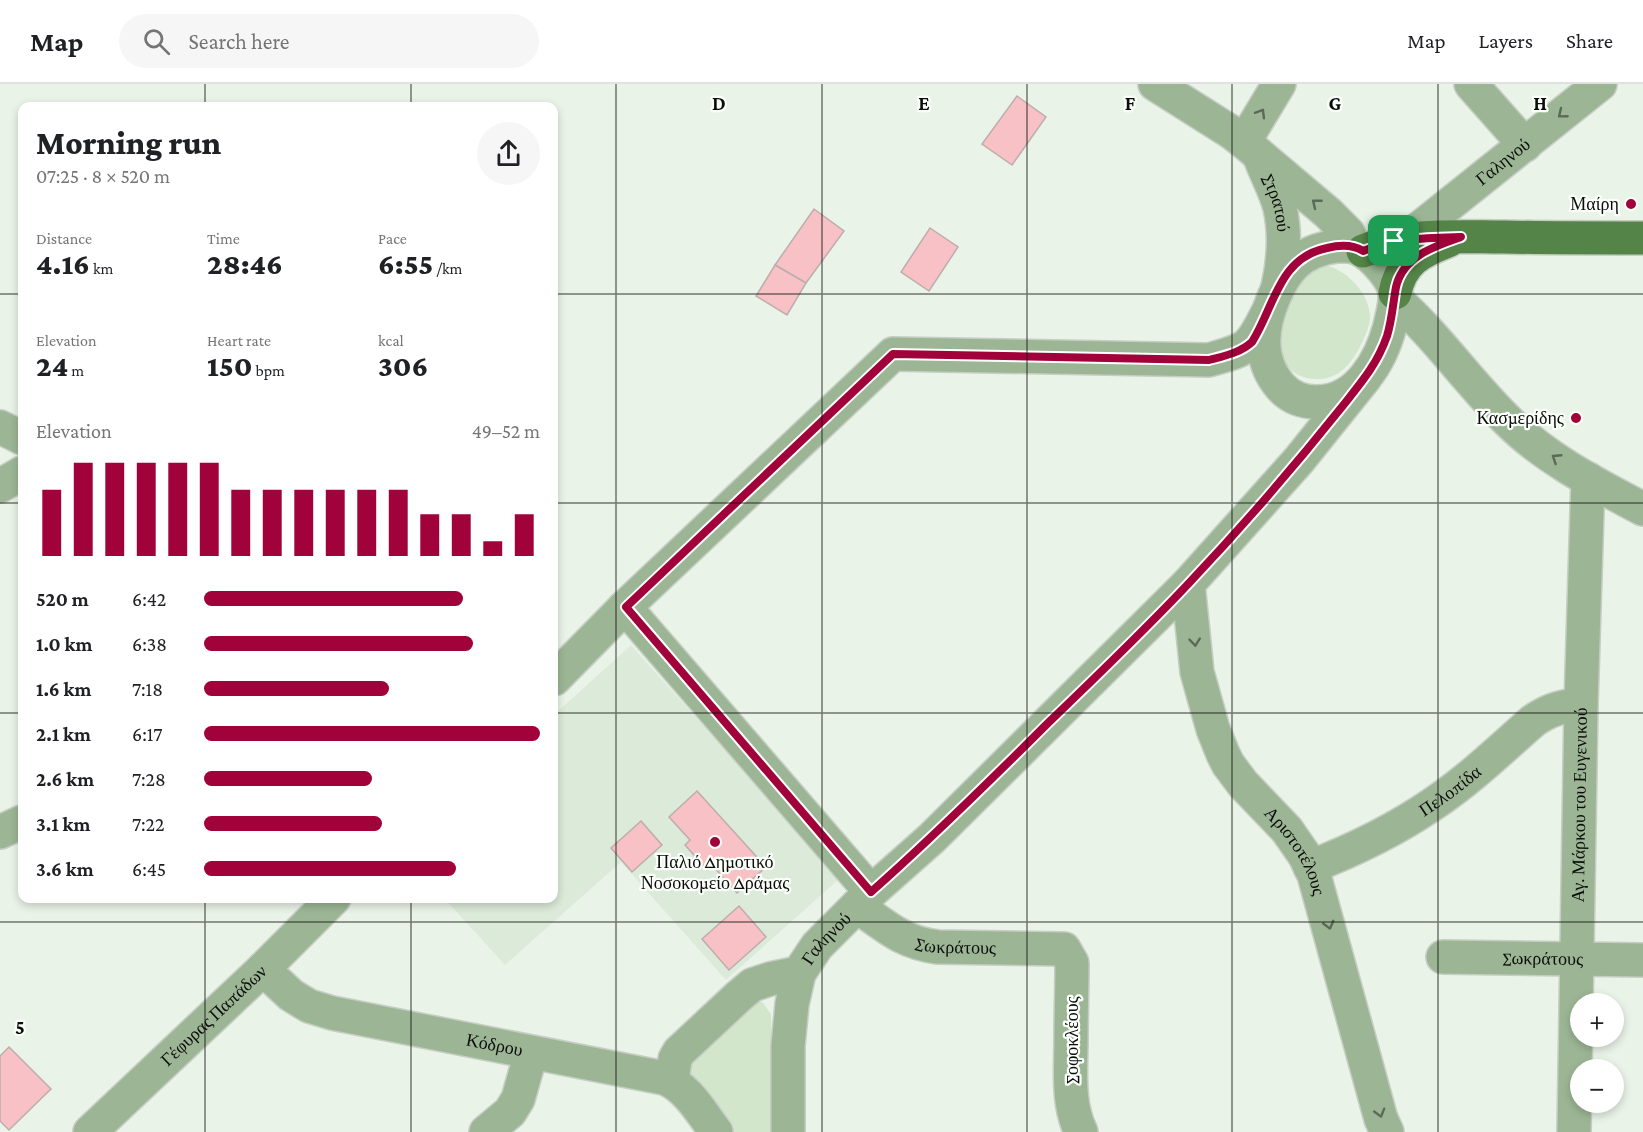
<!DOCTYPE html>
<html lang="en">
<head>
<meta charset="utf-8">
<style>
	:root { --surface:#fff; --page:#f6f6f6; --text:#202124; --muted:#757577; --line:#e0e0e0; --accent:#a1023a }
	body { margin:0; font-family:"Crimson Pro",serif; background:var(--page); color:var(--text); height:100vh; display:flex; flex-direction:column; font-size:22px; white-space:nowrap }
	* { box-sizing:border-box; margin:0 }
	p { font-size:20px; color:var(--muted) }
	.icon { flex:none; width:33px; height:33px; fill:none; stroke:currentColor; stroke-width:2; stroke-linecap:round; stroke-linejoin:round }
	.map { position:relative; flex:1; overflow:hidden }
	.drawer { position:absolute; left:18px; top:18px; width:540px; height:801px; display:flex; flex-direction:column; background:var(--surface); border-radius:12px; box-shadow:0 3px 9px #0003 }
	.drawer>* { flex:none }
	.controls { position:absolute; left:1570px; top:909px; display:grid; gap:12px }
	.controls a { display:grid; place-items:center; width:54px; height:54px; border-radius:50%; background:var(--surface); box-shadow:0 3px 9px #0003; font-size:30px }
	.pin { position:absolute; display:grid; place-items:center; width:51px; height:51px; color:#fff; margin:-26px; border-radius:12px; box-shadow:0 3px 9px #0006 }
	.round { display:grid; place-items:center; flex:none; width:63px; height:63px; border-radius:32px; background:var(--page) }
	.overview { display:flex; align-items:center; justify-content:space-between; height:102px; padding:0 18px }
	h1 { font-size:33px; font-weight:800; line-height:45px }
	.metrics { display:grid; grid-template-columns:repeat(3,1fr); gap:9px; height:102px; padding:6px 18px }
	.metrics div { display:grid; align-content:center }
	.metrics b { font-size:30px; font-weight:800 }
	.metrics small { font-size:16px; font-weight:400 }
	.metrics p { font-size:16px }
	.chart { height:168px; padding:12px 18px }
	.chart p { display:flex; justify-content:space-between }
	.chart svg { width:100%; height:108px; margin-top:6px; stroke:var(--accent); stroke-width:6 }
	ul { padding:0 18px; list-style:none; font-size:20px }
	li { display:grid; grid-template-columns:96px 72px 1fr; align-items:center; height:45px }
	li i { height:15px; border-radius:8px; background:var(--accent) }
	header { display:flex; align-items:center; gap:36px; box-sizing:border-box; height:84px; padding:0 30px; background:var(--surface); border-bottom:2px solid var(--line) }
	header strong { font-size:28px }
	nav { display:flex; gap:33px; margin-inline-start:auto; font-size:21px }
	.search { width:420px; height:54px; background:var(--page); display:flex; align-items:center; gap:15px; box-sizing:border-box; padding:0 21px; border-radius:33px; color:var(--muted); font-size:22px }
	.map>svg:first-child { display:block }
</style>
</head>
<body>
<header>
<strong>Map</strong>
<div class="search"><svg class="icon" aria-label="search" viewBox="0 0 24 24"><circle cx="10" cy="10" r="6"/><path d="M15 15l6 6"/></svg>Search here</div>
<nav><a>Map</a><a>Layers</a><a>Share</a></nav>
</header>
<div class="map">
<svg width="1643" height="1048" viewBox="0 0 1643 1048">
	<rect width="100%" height="100%" fill="#eaf3e8"/>
	<!-- built -->
	<polygon fill="#dcead9" points="631,561 840,794 726,896 621,778 505,881 445,815 554,814 554,631"/>
	<!-- green -->
	<g fill="#d2e6cc">
		<path d="M1328,182C1349,188 1369,210 1370,232C1370,240 1367,248 1364,254C1355,275 1341,297 1314,295C1295,294 1280,280 1279,260C1279,254 1281,248 1281,242C1282,236 1282,229 1284,224C1285,220 1289,216 1291,212C1300,198 1309,182 1328,182Z"/>
		<polygon points="757,915 763,919 771,930 773,1048 733,1048 690,992 688,985 688,971"/>
	</g>
	<!-- building -->
	<g fill="#f7c1c6" stroke="#bdadae" stroke-width="1.5">
		<polygon points="1017,12 1046,33 1012,81 982,60"/>
		<polygon points="814,125 844,147 806,199 775,181"/>
		<polygon points="930,144 958,163 929,207 901,188"/>
		<polygon points="775,181 806,199 787,231 756,212"/>
		<polygon points="697,707 766,783 737,809 712,781 707,786 685,761 690,756 669,733"/>
		<polygon points="641,737 662,761 632,788 611,764"/>
		<polygon points="739,822 766,853 729,886 702,855"/>
		<polygon points="9,963 51,1005 9,1046 0,1037 0,972"/>
	</g>
	<g fill="none" stroke-linecap="round" stroke-linejoin="round">
		<!-- minor casing -->
		<g stroke="#c6cec4" stroke-width="36">
			<g id="minor">
				<polyline points="1155,0 1231,48 1244,58 1328,129 1348,149 1354,163"/>
				<polyline points="1471,0 1525,61"/>
				<polyline points="1244,58 1279,0"/>
				<path id="s1" d="M1261,76C1267,92 1276,108 1280,124C1286,151 1284,176 1278,203"/>
				<path id="s2" d="M1406,155L1600,0"/>
				<path d="M1337,162C1344,162 1353,161 1359,165C1373,172 1394,195 1395,210C1396,220 1392,232 1390,242C1381,276 1358,318 1317,318C1303,318 1290,313 1281,303C1258,277 1261,243 1274,213C1279,201 1286,188 1296,179C1308,168 1322,164 1337,162Z"/>
				<path d="M1395,215C1437,252 1468,298 1508,337C1546,375 1596,400 1643,425"/>
				<polyline points="0,343 22,354"/>
				<polyline points="0,402 22,389"/>
				<path id="s3" d="M1188,500L1197,588L1213,645L1223,670L1228,680L1243,700L1287,746L1305,772L1314,791L1381,1035L1387,1048"/>
				<polyline points="625,523 871,808"/>
				<path d="M554,595L625,523L893,270L1209,276C1247,265 1249,266 1267,230"/>
				<polyline points="0,748 22,738"/>
				<path id="s4" d="M1310,783C1354,766 1395,746 1433,720C1469,696 1500,666 1533,637C1550,625 1561,623 1581,620"/>
				<path id="s5" d="M857,822C885,842 903,859 938,863L1064,865L1072,879C1072,904 1071,929 1071,955C1071,985 1067,1020 1081,1048"/>
				<path id="s6" d="M1443,873L1643,876"/>
				<path id="s7" d="M263,885L291,911L309,922L332,929L664,994C687,1003 701,1028 716,1048"/>
				<polyline points="672,997 675,975 679,968 739,912 752,901 770,895 799,889"/>
				<path id="s8" d="M90,1048L263,885L334,814"/>
				<polyline points="486,1048 510,1028 518,1015 531,969"/>
				<path id="s9" d="M788,1048V962L792,920L799,889L817,862L871,808L932,754L1188,500L1299,376L1364,295"/>
				<path id="s10" d="M1574,1048L1581,620L1588,395"/>
			</g>
		</g>
		<!-- major casing -->
		<g stroke="#c6cec4" stroke-width="36">
			<g id="major">
				<path d="M1363,167C1407,149 1457,153 1504,153C1551,154 1597,154 1643,154"/>
				<path d="M1395,209C1401,177 1420,168 1448,157"/>
			</g>
		</g>
		<!-- minor -->
		<use href="#minor" stroke="#9cb695" stroke-width="33"/>
		<!-- major -->
		<use href="#major" stroke="#548447" stroke-width="33"/>
	</g>
	<!-- one-way arrows -->
	<defs><path id="oneway-chevron" d="M-2-3.5L2.5 0L-2 3.5" fill="none" stroke-width="1.6" stroke-linecap="round" stroke-linejoin="round" transform="scale(1.5)"/></defs>
	<g stroke="#5b6a56">
		<use href="#oneway-chevron" transform="translate(1261 29) rotate(-59)"/>
		<use href="#oneway-chevron" transform="translate(1562 30) rotate(141)"/>
		<use href="#oneway-chevron" transform="translate(1316 119) rotate(-141)"/>
		<use href="#oneway-chevron" transform="translate(1556 374) rotate(-147)"/>
		<use href="#oneway-chevron" transform="translate(1195 558) rotate(84)"/>
		<use href="#oneway-chevron" transform="translate(1329 841) rotate(75)"/>
		<use href="#oneway-chevron" transform="translate(1380 1029) rotate(74)"/>
	</g>
	<g fill="none" stroke-linecap="round" stroke-linejoin="round">
		<!-- route casing -->
		<g stroke="#fff" stroke-width="12">
			<path id="route" d="M1461,153C1435,162 1403,172 1396,203C1393,219 1392,236 1387,252C1377,281 1360,300 1341,324C1293,384 1243,442 1190,498C1144,547 1096,593 1048,639C990,697 932,754 871,808L626,523L893,270L1209,276C1224,272 1240,269 1252,258C1275,222 1278,174 1327,164C1339,161 1352,160 1363,167C1395,154 1427,154 1461,153Z"/>
		</g>
		<!-- route -->
		<use href="#route" stroke="#a1023a" stroke-width="8"/>
	</g>
	<!-- grid -->
	<path fill="none" stroke="#0b0d0a" stroke-width="1.5" stroke-opacity="0.55" d="M205,0V22M411,0V22M616,0V1048M822,0V1048M1027,0V1048M1232,0V1048M1438,0V1048M0,210H22M554,210H1643M0,419H22M554,419H1643M0,629H22M554,629H1643M205,814V1048M411,814V1048M0,838H1643"/>
	<!-- markers -->
	<g fill="#a1023a" stroke="#fbfffa" stroke-width="2">
		<circle cx="1631" cy="120" r="6"/>
		<circle cx="1576" cy="334" r="6"/>
		<circle cx="715" cy="758" r="6"/>
	</g>
	<g text-anchor="middle" stroke-width="4.5" stroke-linejoin="round" paint-order="stroke">
		<!-- street labels -->
		<g font-size="18" fill="#0b0d0a" stroke="#fbfffa">
			<text dy="6" stroke="none"><textPath href="#s2" startOffset="124">Γαληνού</textPath></text>
			<text dy="6" stroke="none"><textPath href="#s1" startOffset="46">Στρατού</textPath></text>
			<text dy="6" stroke="none"><textPath href="#s4" startOffset="160">Πελοπίδα</textPath></text>
			<text dy="6" stroke="none"><textPath href="#s10" startOffset="327">Αγ. Μάρκου του Ευγενικού</textPath></text>
			<text dy="6" stroke="none"><textPath href="#s3" startOffset="297">Αριστοτέλους</textPath></text>
			<text dy="6" stroke="none"><textPath href="#s9" startOffset="204">Γαληνού</textPath></text>
			<text dy="6" stroke="none"><textPath href="#s5" startOffset="110">Σωκράτους</textPath></text>
			<text dy="6" stroke="none"><textPath href="#s6" startOffset="100">Σωκράτους</textPath></text>
			<text dy="6" stroke="none"><textPath href="#s8" startOffset="170">Γέφυρας Παπάδων</textPath></text>
			<text transform="translate(1072 956) rotate(-90)" y="6">Σοφοκλέους</text>
			<text dy="6" stroke="none"><textPath href="#s7" startOffset="249">Κόδρου</textPath></text>
		</g>
		<!-- poi labels -->
		<g font-size="18" fill="#0b0d0a" stroke="#fbfffa" text-anchor="end">
			<text x="1619" y="126">Μαίρη</text>
			<text x="1564" y="340">Κασμερίδης</text>
			<text x="715" y="784" text-anchor="middle">Παλιό Δημοτικό<tspan x="715" dy="21">Νοσοκομείο Δράμας</tspan></text>
		</g>
	</g>
	<g font-size="20" text-anchor="middle" font-weight="bold" fill="#0b0d0a" stroke="#fbfffa" stroke-width="4.5" stroke-linejoin="round" paint-order="stroke">
		<text x="719" y="26">D</text>
		<text x="924" y="26">E</text>
		<text x="1130" y="26">F</text>
		<text x="1335" y="26">G</text>
		<text x="1540" y="26">H</text>
		<text x="20" y="950">5</text>
	</g>
</svg>
<div class="controls">
<a>+</a>
<a>−</a>
</div>
<div class="pin" style="left:1394px;top:157px;background:#1e9e55"><svg class="icon" aria-label="arrive" viewBox="0 0 24 24"><path d="M6 21V4h12l-3 4 3 4H6"/></svg></div>
<section class="drawer">
<div class="overview"><div><h1>Morning run</h1><p>07:25 · 8 × 520 m</p></div><a class="round"><svg class="icon" aria-label="share" viewBox="0 0 24 24"><path d="M12 15V3M7 8l5-5 5 5M5 13v7h14v-7"/></svg></a></div>
<div class="metrics">
<div><p>Distance</p><b>4.16<small> km</small></b></div>
<div><p>Time</p><b>28:46</b></div>
<div><p>Pace</p><b>6:55<small> /km</small></b></div>
</div>
<div class="metrics">
<div><p>Elevation</p><b>24<small> m</small></b></div>
<div><p>Heart rate</p><b>150<small> bpm</small></b></div>
<div><p>kcal</p><b>306</b></div>
</div>
<div class="chart"><p><span>Elevation</span>49–52 m</p>
<svg viewBox="0 0 160 44" preserveAspectRatio="none"><path d="M5 44V17M15 44V6M25 44V6M35 44V6M45 44V6M55 44V6M65 44V17M75 44V17M85 44V17M95 44V17M105 44V17M115 44V17M125 44V27M135 44V27M145 44V38M155 44V27"/></svg>
</div>
<ul>
<li><b>520 m</b>6:42<i style="width:77%"></i></li>
<li><b>1.0 km</b>6:38<i style="width:80%"></i></li>
<li><b>1.6 km</b>7:18<i style="width:55%"></i></li>
<li><b>2.1 km</b>6:17<i style="width:100%"></i></li>
<li><b>2.6 km</b>7:28<i style="width:50%"></i></li>
<li><b>3.1 km</b>7:22<i style="width:53%"></i></li>
<li><b>3.6 km</b>6:45<i style="width:75%"></i></li>
</ul>
</section>
</div>
</body>
</html>
